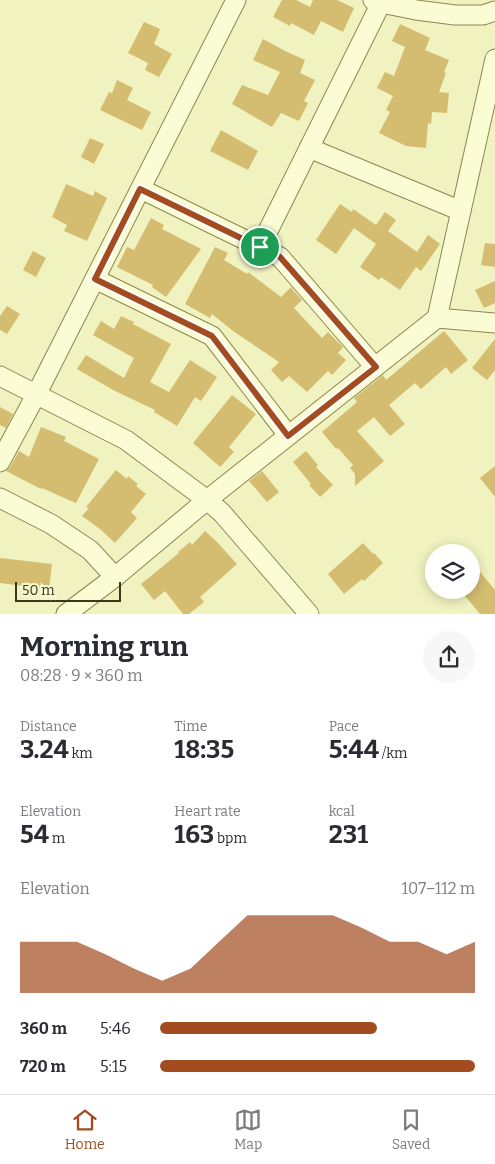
<!DOCTYPE html>
<html lang="en">
<head>
<meta charset="utf-8">
<style>
	:root { --surface:#fff; --page:#f7f7f7; --text:#2b2b33; --muted:#7c7c81; --line:#e1e1e2; --accent:#a24c20 }
	body { margin:0; font-family:Bitter,serif; background:var(--page); color:var(--text); height:100vh; display:flex; flex-direction:column; font-size:19px; white-space:nowrap }
	* { box-sizing:border-box; margin:0 }
	p { font-size:16px; color:var(--muted) }
	.icon { flex:none; width:28px; height:28px; fill:none; stroke:currentColor; stroke-width:2; stroke-linecap:round; stroke-linejoin:round }
	.map { position:relative; height:614px; overflow:hidden }
	.details { display:flex; flex-direction:column; background:var(--surface); flex:1 }
	.details>* { flex:none }
	.buttons { position:absolute; left:425px; top:544px; display:grid; gap:10px }
	.buttons a { display:grid; place-items:center; width:55px; height:55px; border-radius:50%; background:var(--surface); box-shadow:0 2px 12px #0003; font-size:25px }
	.scale { position:absolute; left:15px; bottom:12px; width:106px; box-sizing:border-box; padding-left:5px; border:2px solid #3b361c; border-top:0; font-size:14px; line-height:18px; white-space:nowrap; color:#3b361c; -webkit-text-stroke:4px #f6f9d0; paint-order:stroke }
	.pin { position:absolute; display:grid; place-items:center; width:42px; height:42px; color:#fff; margin:-21px; border:2px solid #fff; border-radius:50%; box-shadow:0 1px 5px #0007 }
	.round { display:grid; place-items:center; flex:none; width:52px; height:52px; border-radius:26px; background:var(--page) }
	.summary { display:flex; align-items:center; justify-content:space-between; height:85px; padding:0 20px }
	h1 { font-size:28px; font-weight:700; line-height:38px }
	.metrics { display:grid; grid-template-columns:repeat(3,1fr); gap:8px; height:85px; padding:5px 20px }
	.metrics div { display:grid; align-content:center }
	.metrics b { font-size:25px; font-weight:700 }
	.metrics small { font-size:14px; font-weight:400 }
	.metrics p { font-size:14px }
	.chart { height:140px; padding:10px 20px }
	.chart p { display:flex; justify-content:space-between }
	.chart svg { width:100%; height:90px; margin-top:5px; fill:var(--accent); opacity:.7 }
	ul { padding:0 20px; list-style:none; font-size:16px }
	li { display:grid; grid-template-columns:80px 60px 1fr; align-items:center; height:38px }
	li i { height:12px; border-radius:6px; background:var(--accent) }
	.tabs { display:flex; justify-content:space-around; align-items:center; height:70px; border-top:1px solid var(--line); background:var(--surface); font-size:14px; color:var(--muted) }
	.tabs a { display:grid; justify-items:center; gap:2px }
	.tabs .active { color:var(--accent) }
	.map>svg:first-child { display:block }
</style>
</head>
<body>
<div class="map">
<svg width="495" height="614" viewBox="0 0 495 614">
	<rect width="100%" height="100%" fill="#f0f2bf"/>
	<!-- building -->
	<g fill="#d4bd71">
		<polygon points="282,0 296,0 310,7 313,0 337,0 354,8 343,32 321,21 314,35 291,23 290,26 273,17"/>
		<polygon points="144,22 160,29 154,44 172,54 159,77 145,70 148,63 128,53"/>
		<polygon points="400,24 430,38 425,50 449,60 444,72 446,73 439,92 449,93 447,113 432,112 431,124 428,123 426,148 406,146 379,133 390,112 386,110 393,96 377,88 385,72 394,76 405,47 392,41"/>
		<polygon points="263,39 285,51 305,60 300,73 315,80 304,101 308,103 299,121 281,113 272,127 232,104 242,85 268,95 280,72 253,60"/>
		<polygon points="117,80 133,88 127,100 151,112 142,130 100,110 109,92 112,93"/>
		<polygon points="221,130 258,151 248,170 210,151"/>
		<polygon points="90,138 104,144 94,164 81,157"/>
		<polygon points="66,184 93,196 95,191 107,198 87,241 64,231 67,225 52,217"/>
		<polygon points="340,204 352,212 353,209 376,225 385,212 396,220 388,231 417,252 428,235 440,244 421,271 416,267 400,290 381,277 379,280 360,267 376,244 354,228 336,254 316,240"/>
		<polygon points="151,218 164,225 162,229 201,249 166,297 152,287 153,285 117,267 127,247 134,250"/>
		<polygon points="485,243 495,244 495,267 481,265"/>
		<polygon points="215,247 228,253 224,260 247,274 248,272 281,297 291,287 293,290 302,300 294,308 322,338 328,332 343,347 338,353 346,360 332,375 328,371 307,392 289,376 282,382 271,370 279,362 233,331 212,314 210,318 185,304"/>
		<polygon points="33,251 46,258 36,277 23,270"/>
		<polygon points="495,281 495,303 484,308 475,290"/>
		<polygon points="7,306 20,314 7,334 0,330 0,316"/>
		<polygon points="121,316 134,322 133,324 171,344 150,382 169,392 190,360 217,377 201,401 195,397 177,426 154,412 155,410 113,390 77,369 86,355 124,378 134,358 93,335 101,321 114,329"/>
		<polygon points="444,331 468,360 451,374 446,367 421,389 415,383 389,405 405,424 390,436 374,417 357,431 384,461 355,486 355,474 350,468 353,465 338,448 336,449 322,432 357,402 354,398 383,375 386,380"/>
		<polygon points="495,339 495,370 487,380 472,368"/>
		<polygon points="232,395 256,414 229,447 234,452 220,467 193,443"/>
		<polygon points="0,407 13,414 6,428 0,425"/>
		<polygon points="41,427 66,437 64,441 99,459 76,503 62,497 42,488 41,489 6,471 10,467 19,451 29,457"/>
		<polygon points="306,451 318,465 316,467 333,485 320,497 309,485 311,484 293,462"/>
		<polygon points="495,466 495,497 480,478"/>
		<polygon points="116,470 127,479 128,476 138,484 136,486 146,494 131,512 137,518 115,543 100,529 82,516 89,508 86,507"/>
		<polygon points="262,471 279,492 267,502 249,481"/>
		<polygon points="205,531 217,542 237,564 200,597 204,602 189,614 183,614 165,591 154,600 141,584 179,553 178,552 190,542 192,545"/>
		<polygon points="363,543 373,554 374,553 383,563 364,581 362,579 344,594 328,574"/>
		<polygon points="0,558 52,564 49,589 0,583"/>
		<polygon points="471,561 495,590 495,614 480,614 460,590 471,590"/>
	</g>
	<g fill="none" stroke-linecap="round" stroke-linejoin="round">
		<!-- minor casing -->
		<g stroke="#8d8656" stroke-width="21">
			<g id="minor">
				<polyline points="373,0 381,3 416,10 455,15 483,15 495,11"/>
				<polyline points="309,148 461,211"/>
				<polyline points="141,189 280,257 375,367"/>
				<polyline points="260,247 381,3"/>
				<polyline points="95,279 212,336 288,435"/>
				<polyline points="437,318 495,323"/>
				<polyline points="0,376 126,440 207,500 222,513 309,614"/>
				<polyline points="0,462 36,395 236,0"/>
				<polyline points="0,498 51,524 90,550 115,577"/>
				<polyline points="66,614 115,577 207,500 437,318 495,59"/>
			</g>
		</g>
		<!-- minor -->
		<use href="#minor" stroke="#fafcd4" stroke-width="19"/>
	</g>
	<g fill="none" stroke-linecap="round" stroke-linejoin="round">
		<!-- route casing -->
		<g stroke="#fff" stroke-width="10">
			<polygon id="route" points="140,189 280,257 376,367 288,436 212,336 95,279"/>
		</g>
		<!-- route -->
		<use href="#route" stroke="#a24c20" stroke-width="6"/>
	</g>
</svg>
<div class="buttons">
<a><svg class="icon" aria-label="layers" viewBox="0 0 24 24"><path d="M12 4l9 5-9 5-9-5zM3 14l9 5 9-5"/></svg></a>
</div>
<div class="scale">50 m</div>
<div class="pin" style="left:260px;top:247px;background:#1e9e55"><svg class="icon" aria-label="arrive" viewBox="0 0 24 24"><path d="M6 21V4h12l-3 4 3 4H6"/></svg></div>
</div>
<section class="details">
<div class="summary"><div><h1>Morning run</h1><p>08:28 · 9 × 360 m</p></div><a class="round"><svg class="icon" aria-label="share" viewBox="0 0 24 24"><path d="M12 15V3M7 8l5-5 5 5M5 13v7h14v-7"/></svg></a></div>
<div class="metrics">
<div><p>Distance</p><b>3.24<small> km</small></b></div>
<div><p>Time</p><b>18:35</b></div>
<div><p>Pace</p><b>5:44<small> /km</small></b></div>
</div>
<div class="metrics">
<div><p>Elevation</p><b>54<small> m</small></b></div>
<div><p>Heart rate</p><b>163<small> bpm</small></b></div>
<div><p>kcal</p><b>231</b></div>
</div>
<div class="chart"><p><span>Elevation</span>107–112 m</p>
<svg viewBox="0 0 160 44" preserveAspectRatio="none"><path d="M0 44V19L10 19L20 19L30 25L40 32L50 38L60 32L70 19L80 6L90 6L100 6L110 6L120 12L130 19L140 19L150 25L160 19V44z"/></svg>
</div>
<ul>
<li><b>360 m</b>5:46<i style="width:69%"></i></li>
<li><b>720 m</b>5:15<i style="width:100%"></i></li>
</ul>
</section>
<nav class="tabs">
<a class="active"><svg class="icon" aria-label="home" viewBox="0 0 24 24"><path d="M3 11l9-7 9 7M6 9v11h12V9"/></svg>Home</a>
<a><svg class="icon" aria-label="map" viewBox="0 0 24 24"><path d="M3 6l6-2 6 2 6-2v14l-6 2-6-2-6 2zM9 4v14M15 6v14"/></svg>Map</a>
<a><svg class="icon" aria-label="saved" viewBox="0 0 24 24"><path d="M7 4h10v16l-5-4-5 4z"/></svg>Saved</a>
</nav>
</body>
</html>
